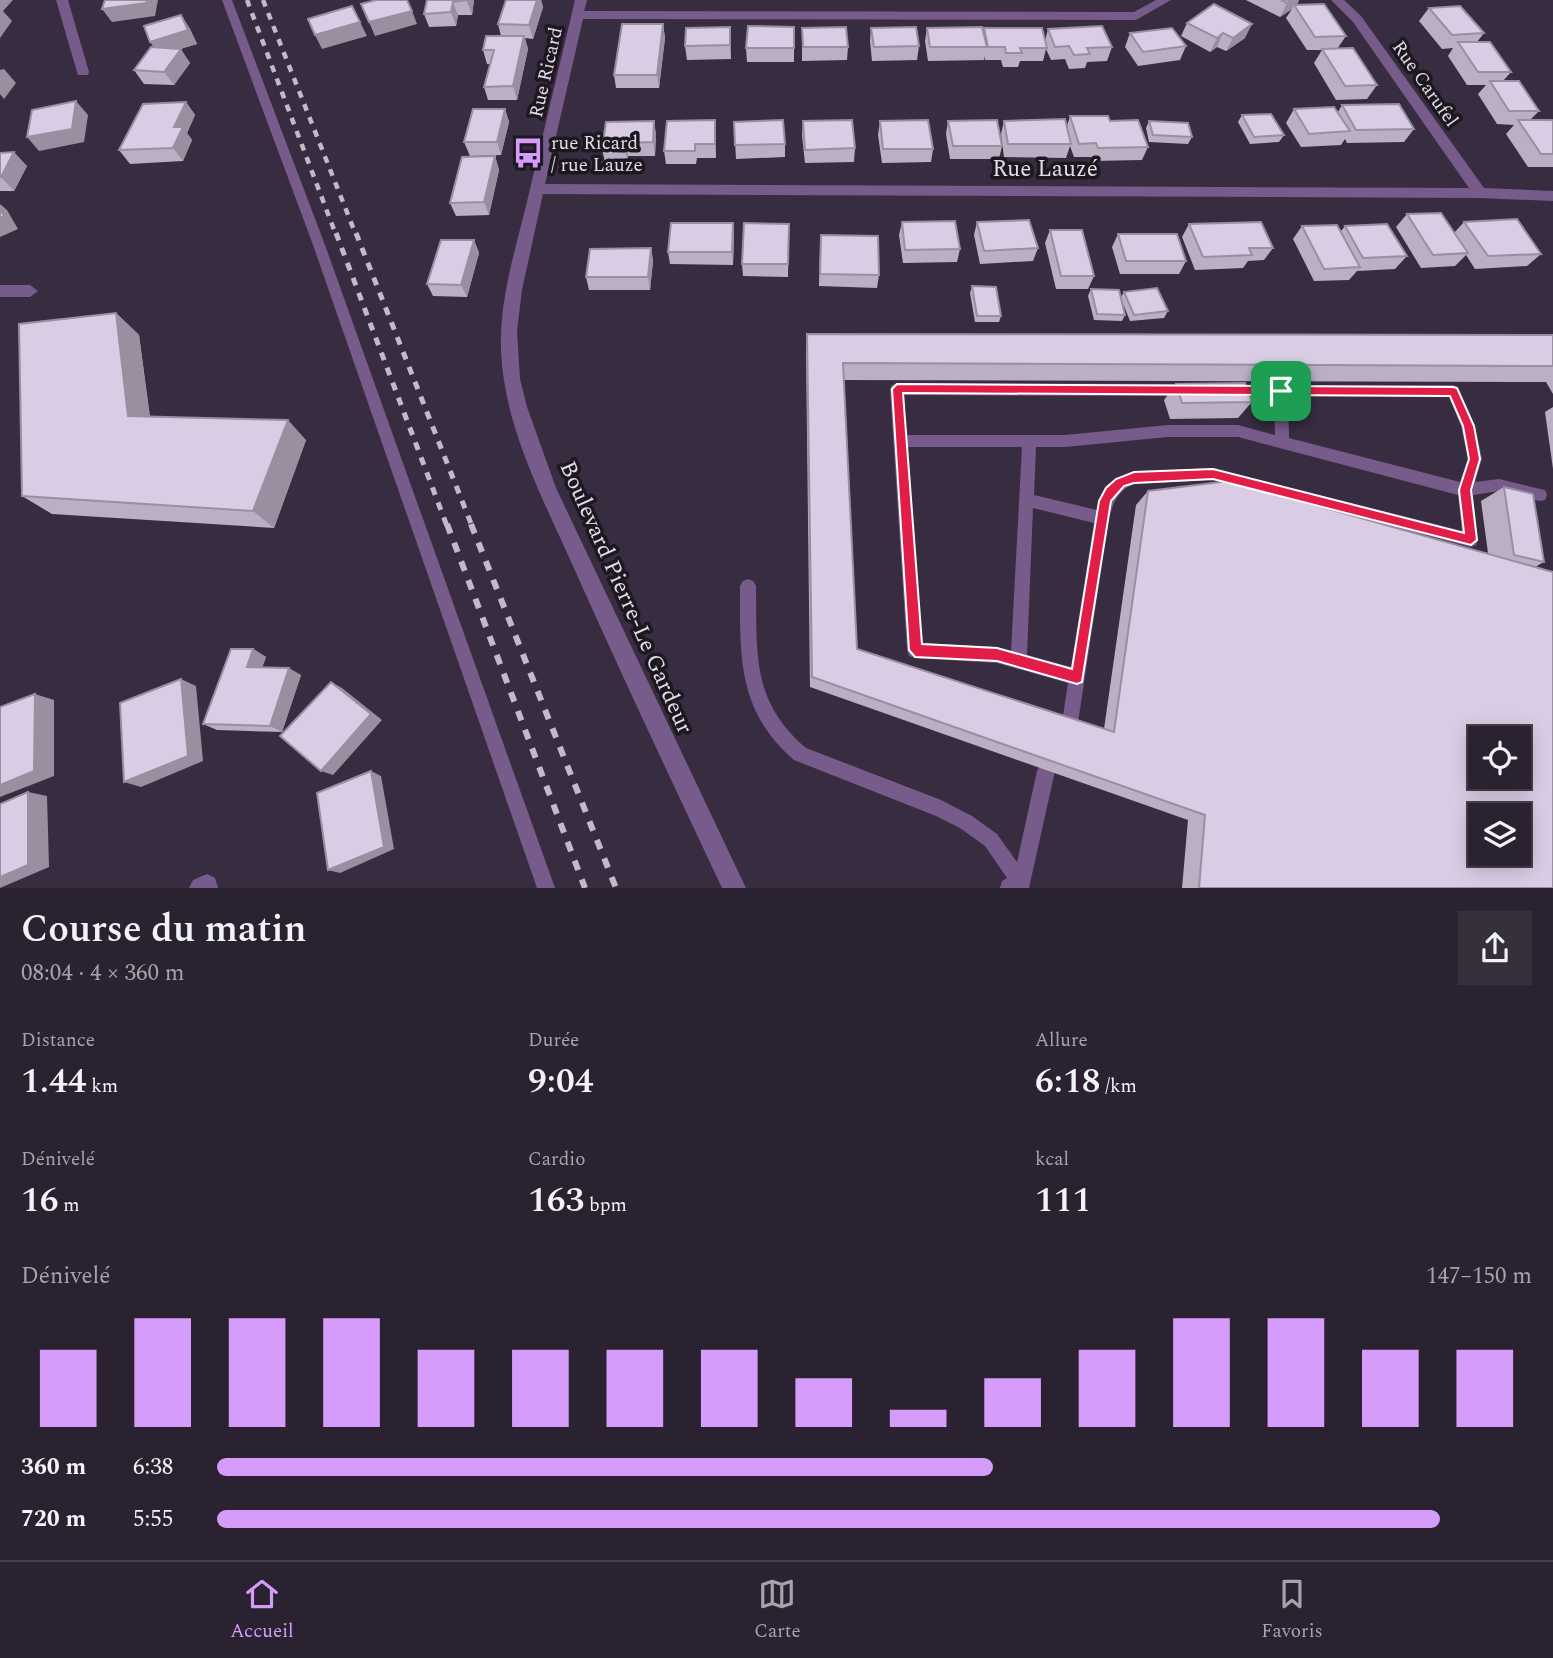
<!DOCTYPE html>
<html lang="fr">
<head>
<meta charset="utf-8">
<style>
	:root { --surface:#2a2230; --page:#362f3c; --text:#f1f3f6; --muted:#a5a4ab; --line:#463f4c; --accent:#d59cfb }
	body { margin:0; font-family:Spectral,serif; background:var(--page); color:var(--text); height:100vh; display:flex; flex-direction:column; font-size:26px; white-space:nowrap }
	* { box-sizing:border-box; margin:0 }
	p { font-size:23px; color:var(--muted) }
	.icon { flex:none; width:38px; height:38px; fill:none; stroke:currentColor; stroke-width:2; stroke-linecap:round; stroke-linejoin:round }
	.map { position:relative; height:888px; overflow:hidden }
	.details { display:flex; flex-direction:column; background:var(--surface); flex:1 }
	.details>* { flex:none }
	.tools { position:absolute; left:1468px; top:726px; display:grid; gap:14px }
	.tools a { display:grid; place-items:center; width:63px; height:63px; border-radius:0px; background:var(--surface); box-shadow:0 4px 18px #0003,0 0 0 2px var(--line); font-size:35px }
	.pin { position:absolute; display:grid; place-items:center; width:60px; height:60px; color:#fff; margin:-30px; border-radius:14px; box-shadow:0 4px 10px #0006 }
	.round { display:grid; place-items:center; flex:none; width:74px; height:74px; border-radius:0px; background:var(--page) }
	.head { display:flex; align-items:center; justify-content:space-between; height:119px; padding:0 21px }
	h1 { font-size:38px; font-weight:600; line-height:52px }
	.metrics { display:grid; grid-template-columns:repeat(3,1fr); gap:10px; height:119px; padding:7px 21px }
	.metrics div { display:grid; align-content:center }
	.metrics b { font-size:35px; font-weight:600 }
	.metrics small { font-size:19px; font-weight:400 }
	.metrics p { font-size:19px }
	.chart { height:196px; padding:14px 21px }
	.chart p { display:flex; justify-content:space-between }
	.chart svg { width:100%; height:126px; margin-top:7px; stroke:var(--accent); stroke-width:6 }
	ul { padding:0 21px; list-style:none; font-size:23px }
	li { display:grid; grid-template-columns:112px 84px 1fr; align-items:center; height:52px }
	li i { height:18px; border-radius:9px; background:var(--accent) }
	.menu { display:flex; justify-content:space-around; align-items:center; height:98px; border-top:2px solid var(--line); background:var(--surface); font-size:19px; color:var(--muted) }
	.menu a { display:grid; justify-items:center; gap:4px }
	.menu .selected { color:var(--accent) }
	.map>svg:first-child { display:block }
</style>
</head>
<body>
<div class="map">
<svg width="1553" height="888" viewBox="0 0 1553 888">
	<rect width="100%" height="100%" fill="#382d40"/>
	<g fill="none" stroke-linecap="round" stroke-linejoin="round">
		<!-- service -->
		<g fill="#775b8a" fill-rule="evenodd">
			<polygon points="222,0 232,0 325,245 555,888 537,888 313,245"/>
			<path d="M897,383L1190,384L1195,386L1197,390L1195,394L1190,396L904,395L906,435H1065L1168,425H1238L1275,435L1274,396H1231L1226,394L1224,390L1226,386L1453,385L1458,387L1475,426L1482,459L1475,482L1499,479L1540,489L1545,490L1547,495L1545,500L1540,501L1499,491L1473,495L1478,540L1476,545L1471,547L1213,480L1134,484C1117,491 1114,502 1109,518L1077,729L1075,735L1069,737L1063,735L1061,729L1068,683L997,663L915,658L909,656L907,650L890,389L892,385ZM1288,396L1449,397L1461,426L1468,459L1460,482L1289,438ZM1168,437H1238L1458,495L1462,531L1213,468L1134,472L1115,479L1105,487L1097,510L1034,495L1036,447H1065ZM906,447H1022L1011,651L997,647L922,643ZM1033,508L1094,523L1071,667L1027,655Z"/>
			<path d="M748,579L753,581L756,586C757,653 751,701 806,748L941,800L972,816L997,834L1017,862L1037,771L1040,765L1046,762L1052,765L1055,771L1029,888H1000L1002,881L1007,878L985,846L960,828L936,816L794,760C737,711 740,656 740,586L743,581Z"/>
		</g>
		<!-- minor -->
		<g fill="#775b8a" fill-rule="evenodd">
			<polygon points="56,0 68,0 89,72 88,75 78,75 77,72"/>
			<polygon points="575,0 587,0 584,11 1134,12 1156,0 1171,0 1136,20 583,19 545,184 1469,188 1353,22 1331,0 1344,0 1361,16 1484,188 1553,191 1553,201 1480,198 537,194 530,189"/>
			<polygon points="0,285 30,285 38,291 30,297 0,297"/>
			<polygon points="207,874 215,878 218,888 189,888 193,880"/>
		</g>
		<!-- tertiary -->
		<path fill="#775b8a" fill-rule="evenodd" d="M537,184L544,189L522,290L517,331L520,379L527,407L556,488L746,888H722C673,784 624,680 577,575C546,504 504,430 501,350C499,296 518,242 530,189Z"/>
		<!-- rail-far2 -->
		<g stroke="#c2bac8" stroke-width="4.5" stroke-dasharray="7 7" stroke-linecap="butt">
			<polyline points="247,0 336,235"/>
			<polyline points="263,0 356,235"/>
		</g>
		<!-- rail-far1 -->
		<g stroke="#c2bac8" stroke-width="5" stroke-dasharray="8 8" stroke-linecap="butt">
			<polyline points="336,233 447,526"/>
			<polyline points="356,233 472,526"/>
		</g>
		<!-- rail -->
		<g stroke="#c2bac8" stroke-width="6" stroke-dasharray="10 10" stroke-linecap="butt">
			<polyline points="447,524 585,888"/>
			<polyline points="471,524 616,888"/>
		</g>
	</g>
	<!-- wall -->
	<g fill="#bbafc4">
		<polygon points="427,0 474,0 472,15 458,15 456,26 429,27 424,14"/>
		<polygon points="506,0 541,0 543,7 533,39 525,38 528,49 517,100 488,100 484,87 490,64 487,64 483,50 501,36 498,24"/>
		<polygon points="1246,0 1299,0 1297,5 1346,36 1337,49 1377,85 1367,99 1336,100 1314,63 1322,50 1307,50 1286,18 1292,9 1280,17"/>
		<polygon points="1429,8 1484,33 1477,42 1511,72 1503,81 1539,111 1530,120 1553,122 1553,167 1528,167 1506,134 1514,125 1497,124 1478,94 1486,85 1467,85 1448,56 1453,48 1442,49 1419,21"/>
		<polygon points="181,15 190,29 197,44 180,49 190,63 174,85 144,84 134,70"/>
		<polygon points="1187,23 1245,38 1226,51 1217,47 1210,52 1181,36"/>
		<polygon points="663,24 665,38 659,88 616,88 614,75"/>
		<polygon points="730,27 731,59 687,60 685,46"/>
		<polygon points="794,27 794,62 747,62 746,48"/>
		<polygon points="802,28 848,47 847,60 802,61"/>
		<polygon points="871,28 919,46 917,60 872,61 870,41"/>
		<polygon points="927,28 983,32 984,28 1045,41 1048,29 1112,47 1107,61 1087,62 1085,68 1069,69 1065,59 1051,60 1046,49 1043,61 1020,61 1018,67 1003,67 1001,60 985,60 984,56 984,60 928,61 925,41"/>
		<polygon points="1130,33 1186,46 1180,60 1138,66 1125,47"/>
		<polygon points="186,102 195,115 187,133 192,140 183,161 130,164 119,150"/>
		<polygon points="1342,105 1414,129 1404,142 1347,143 1345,139 1341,145 1301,147 1286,123 1294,109 1338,112"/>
		<polygon points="505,109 509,122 501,155 470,156 464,142"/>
		<polygon points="1242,115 1284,135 1279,142 1250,144 1238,122"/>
		<polygon points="1070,116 1110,121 1148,147 1142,160 1092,161 1091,157 1074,157 1070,146 1066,158 1004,157 1001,134 1004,121 1067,126"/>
		<polygon points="654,121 656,135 655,156 628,156 628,162 605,162 602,149"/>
		<polygon points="803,121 855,148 854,162 805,163 802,135"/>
		<polygon points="880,121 933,149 931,162 882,163 878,135"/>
		<polygon points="948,121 1002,146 999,159 950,159 946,134"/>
		<polygon points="1149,121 1192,137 1188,144 1149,142 1146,128"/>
		<polygon points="734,122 785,144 785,157 736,159"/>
		<polygon points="716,134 716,158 697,158 696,164 666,164 664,151"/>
		<polygon points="0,153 27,166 14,191 0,191"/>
		<polygon points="495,156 499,170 489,215 456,216 450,203"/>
		<polygon points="1407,214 1454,233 1464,222 1541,254 1527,266 1475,269 1466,255 1455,266 1421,268 1396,227"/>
		<polygon points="902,222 960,249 957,262 903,263 899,235"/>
		<polygon points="977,222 1038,248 1033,261 980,264 974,235"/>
		<polygon points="733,223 734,236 733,265 670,264 668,252"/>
		<polygon points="789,224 788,277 743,276 742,264"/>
		<polygon points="1189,224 1273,248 1264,260 1248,261 1243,268 1195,270 1182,237"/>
		<polygon points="1302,226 1341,231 1345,226 1407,256 1395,269 1357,271 1349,280 1314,281 1293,239"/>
		<polygon points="1050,230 1094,276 1088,289 1056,289 1045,243"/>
		<polygon points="1118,234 1186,261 1179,274 1120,274 1112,247"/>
		<polygon points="474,240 479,253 467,297 433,296 427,284"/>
		<polygon points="651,248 653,261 650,290 589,290 586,277"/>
		<polygon points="820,248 879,275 877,288 819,286"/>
		<polygon points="972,286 1001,316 999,322 975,322 970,293"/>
		<polygon points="1091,289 1121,297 1124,292 1168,311 1164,318 1130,321 1122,301 1125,315 1122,321 1094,320 1088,296"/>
		<polygon points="116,313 139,335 150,417 306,440 274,528 52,514 22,496"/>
		<polygon points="807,334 1553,335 1553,394 1546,382 844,380 857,649 1104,729 1136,505 1148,491 1488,553 1481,501 1504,487 1544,562 1535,567 1553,888 1182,888 1188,820 810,687 806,351"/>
		<polygon points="1176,384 1252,402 1238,418 1170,419 1164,400"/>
		<polygon points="1553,407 1553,469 1545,412"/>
		<polygon points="253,649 266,657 262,667 301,675 282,732 217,730 203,724"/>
	</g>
	<!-- shaded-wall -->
	<g fill="#998fa0">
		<polygon points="0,0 13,0 3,11 12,21 0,38"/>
		<polygon points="147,0 158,0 155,16 112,22 102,9"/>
		<polygon points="467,0 474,0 472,15 467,1"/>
		<polygon points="537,0 541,0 543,7 533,39 529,25"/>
		<polygon points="1292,0 1299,0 1297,5 1294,5 1292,9 1280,17 1287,3"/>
		<polygon points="453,2 458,15 456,26 451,12"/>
		<polygon points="412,11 417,24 375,36 369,22"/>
		<polygon points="181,15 190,29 197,44 159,55 150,42"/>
		<polygon points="360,22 367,36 322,49 315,35"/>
		<polygon points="663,24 665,38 659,88 657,75"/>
		<polygon points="1252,24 1245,38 1226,51 1233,38"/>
		<polygon points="1223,33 1217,47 1210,52 1217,38"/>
		<polygon points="524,36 528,49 517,100 513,86"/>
		<polygon points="181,49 190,63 174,85 164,72"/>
		<polygon points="4,69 16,83 4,99 0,94 0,70"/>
		<polygon points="76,101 88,115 84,142 39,151 27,137"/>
		<polygon points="186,102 195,115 187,133 192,140 183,161 173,148 174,127"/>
		<polygon points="505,109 509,122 501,155 497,142"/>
		<polygon points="715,120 716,134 716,158 715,144"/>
		<polygon points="654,121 656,135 655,156 653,142"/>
		<polygon points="626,143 628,156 628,162 625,149"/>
		<polygon points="14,152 27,166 14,191 1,177"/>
		<polygon points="495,156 499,170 489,215 484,202"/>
		<polygon points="0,204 7,210 18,229 0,237"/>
		<polygon points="733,223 734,236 733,265 732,252"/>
		<polygon points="474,240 479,253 467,297 461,285"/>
		<polygon points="651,248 653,261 650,290 648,277"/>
		<polygon points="116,313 139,335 152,436 128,416"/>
		<polygon points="288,420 306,440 274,528 253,511"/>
		<polygon points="253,649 266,657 260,674 247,667"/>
		<polygon points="289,668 301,675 282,732 270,726"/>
		<polygon points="181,679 196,686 203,761 141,787 124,782"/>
		<polygon points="331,682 342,688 382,720 333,775 321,771"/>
		<polygon points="35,694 54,700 54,776 0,797 0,785"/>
		<polygon points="371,771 381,776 394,849 340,873 328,870"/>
		<polygon points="28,792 47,796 49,867 0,888 0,877"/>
	</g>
	<!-- building -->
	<g fill="#dacce4" stroke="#998fa0" stroke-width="2" fill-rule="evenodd">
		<polygon points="105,0 147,0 146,3 102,9"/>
		<polygon points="376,0 407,0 412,11 369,22 361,4"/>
		<polygon points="427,0 467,0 453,2 451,12 424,14"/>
		<polygon points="506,0 537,0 529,25 498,24"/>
		<polygon points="1281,0 1292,0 1287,3"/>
		<polygon points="1214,4 1252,24 1233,38 1223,33 1217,38 1187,23"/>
		<polygon points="1324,4 1346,36 1315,37 1294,5"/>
		<polygon points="352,6 360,22 315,35 308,19"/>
		<polygon points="1460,6 1484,33 1452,35 1429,8"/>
		<polygon points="181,15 188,30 150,42 144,26"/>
		<polygon points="622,24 663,24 657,75 614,75"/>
		<polygon points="748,26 794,27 794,48 746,48"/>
		<polygon points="1102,26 1112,47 1087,48 1090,54 1074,55 1069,46 1055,47 1048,29"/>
		<polygon points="730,27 730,45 685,46 686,28"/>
		<polygon points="846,27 848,47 803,47 802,28"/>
		<polygon points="916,27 919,46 874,47 871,28"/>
		<polygon points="982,27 987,47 930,47 927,28"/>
		<polygon points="984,28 1042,28 1047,48 1020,48 1022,53 1006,53 1005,47 988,47"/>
		<polygon points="1172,28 1186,46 1143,52 1130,33"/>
		<polygon points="486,36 524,36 513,86 484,87 494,50 483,50"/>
		<polygon points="1458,42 1490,42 1511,72 1478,72"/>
		<polygon points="151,47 181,49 164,72 134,70"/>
		<polygon points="1353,48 1377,85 1345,86 1322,49"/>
		<polygon points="1490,81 1519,81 1539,111 1509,111"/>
		<polygon points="76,101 72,129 27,137 32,110"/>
		<polygon points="186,102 174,127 183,127 173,148 119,150 143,104"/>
		<polygon points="1399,104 1414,129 1356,130 1342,105"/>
		<polygon points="1334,107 1350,131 1309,134 1294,109"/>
		<polygon points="473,109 505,109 497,142 464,142"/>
		<polygon points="1271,114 1284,135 1254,137 1242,115"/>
		<polygon points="1070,116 1108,116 1110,121 1138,120 1148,147 1098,148 1096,143 1079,144"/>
		<polygon points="1065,119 1071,144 1008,144 1004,121"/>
		<polygon points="715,120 715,144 695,144 695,151 664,151 667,121"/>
		<polygon points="783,120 785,144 735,145 734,122"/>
		<polygon points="852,120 855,148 805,150 803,121"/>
		<polygon points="928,120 933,149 883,149 880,121"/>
		<polygon points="997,120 1002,146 953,146 948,121"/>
		<polygon points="1518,120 1552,120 1553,122 1553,154 1541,154"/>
		<polygon points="654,121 653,142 626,143 625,149 602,149 606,122"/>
		<polygon points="1149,121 1188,123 1192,137 1153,135"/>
		<polygon points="14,152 1,177 0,177 0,153"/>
		<polygon points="495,156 484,202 450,203 462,157"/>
		<polygon points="0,209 4,216 0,218"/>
		<polygon points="1441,213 1468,253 1433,255 1407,214"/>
		<polygon points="1517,219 1541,254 1488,256 1464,222"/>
		<polygon points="1029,220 1038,248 984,251 977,222"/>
		<polygon points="955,221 960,249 905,250 902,222"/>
		<polygon points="1261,222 1273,248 1249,248 1252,255 1203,257 1189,224"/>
		<polygon points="671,223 733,223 732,252 668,252"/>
		<polygon points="744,223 789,224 788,264 742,264"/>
		<polygon points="1387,224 1407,256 1363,258 1345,226"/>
		<polygon points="1337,225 1360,267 1324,269 1302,226"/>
		<polygon points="1050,230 1082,230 1094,276 1061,276"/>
		<polygon points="1118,234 1177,234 1186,261 1126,261"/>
		<polygon points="821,235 878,236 879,275 820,274"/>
		<polygon points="441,240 474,240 461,285 427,284"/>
		<polygon points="651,248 648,277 586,277 590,249"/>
		<polygon points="972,286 996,287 1001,316 977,316"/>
		<polygon points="1157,288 1168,311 1134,315 1124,292"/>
		<polygon points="1091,289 1119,290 1125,315 1097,314"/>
		<polygon points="116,313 128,416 288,420 253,511 22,496 19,324"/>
		<path d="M807,334L1553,335V366L843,363L857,649L1114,732L1148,491L1229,481L1553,572V888H1199L1205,815L812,677ZM1480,738H1519V777H1480ZM1480,816H1519V854H1480Z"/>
		<polygon points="1245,383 1252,402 1182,403 1176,384"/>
		<polygon points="1504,487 1533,494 1544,562 1514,555"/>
		<polygon points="231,649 253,649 247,667 289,668 270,726 203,724"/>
		<polygon points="181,679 188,756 124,782 120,703"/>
		<polygon points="331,682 371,714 321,771 280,736"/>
		<polygon points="35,694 34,771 0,785 0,707"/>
		<polygon points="371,771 384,847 328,870 317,793"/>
		<polygon points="28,792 28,865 0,877 0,804"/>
	</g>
	<!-- route -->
	<path fill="#e11d48" stroke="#fff" stroke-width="2" fill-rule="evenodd" d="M897,384L1453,387L1457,388L1474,426L1480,459L1471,490L1477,540L1471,545L1213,479L1134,483L1124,486L1111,501L1082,682L1077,684L997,661L915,657L909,650L892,389ZM903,393L1450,396L1463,426L1469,459L1459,490L1464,533L1213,469L1134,472L1116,479L1106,488L1099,501L1072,669L997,648L922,644Z"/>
	<!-- icons -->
	<defs>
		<g id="bus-bare" transform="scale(2.415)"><path d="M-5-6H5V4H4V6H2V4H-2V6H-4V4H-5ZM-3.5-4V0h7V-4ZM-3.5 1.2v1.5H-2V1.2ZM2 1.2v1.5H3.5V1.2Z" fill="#d59cfb" stroke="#1d1820" stroke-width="2.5" paint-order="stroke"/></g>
	</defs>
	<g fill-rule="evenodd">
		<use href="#bus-bare" x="528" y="153"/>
	</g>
	<g text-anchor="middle" stroke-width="7" stroke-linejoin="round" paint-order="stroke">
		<!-- far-street labels -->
		<g font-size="19" fill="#e2dbe8" stroke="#1d1820">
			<text transform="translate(545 72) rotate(-77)" y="7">Rue Ricard</text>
			<text transform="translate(1426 83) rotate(55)" y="7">Rue Carufel</text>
		</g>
		<!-- far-poi labels -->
		<g font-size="19" fill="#e2dbe8" stroke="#1d1820" text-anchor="start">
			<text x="551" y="149">rue Ricard<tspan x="551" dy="22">/ rue Lauze</tspan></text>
		</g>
		<!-- street labels -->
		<g font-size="23" fill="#e2dbe8" stroke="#1d1820">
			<text x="1045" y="176">Rue Lauzé</text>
			<text transform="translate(627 597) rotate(66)" y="8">Boulevard Pierre-Le Gardeur</text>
		</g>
	</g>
</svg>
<div class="tools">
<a><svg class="icon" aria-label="locate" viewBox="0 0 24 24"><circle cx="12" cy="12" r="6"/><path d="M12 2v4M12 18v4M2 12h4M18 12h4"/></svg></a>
<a><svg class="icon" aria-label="layers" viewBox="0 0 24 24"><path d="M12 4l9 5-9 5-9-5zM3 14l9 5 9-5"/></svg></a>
</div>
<div class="pin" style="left:1281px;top:391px;background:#1e9e55"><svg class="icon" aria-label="arrive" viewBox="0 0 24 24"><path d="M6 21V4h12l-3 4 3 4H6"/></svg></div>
</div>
<section class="details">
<div class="head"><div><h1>Course du matin</h1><p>08:04 · 4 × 360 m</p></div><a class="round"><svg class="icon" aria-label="share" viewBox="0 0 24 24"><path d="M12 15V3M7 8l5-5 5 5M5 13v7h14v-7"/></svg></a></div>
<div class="metrics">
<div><p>Distance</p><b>1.44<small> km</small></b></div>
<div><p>Durée</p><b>9:04</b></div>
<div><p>Allure</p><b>6:18<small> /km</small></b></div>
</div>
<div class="metrics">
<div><p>Dénivelé</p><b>16<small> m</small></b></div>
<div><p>Cardio</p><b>163<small> bpm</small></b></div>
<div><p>kcal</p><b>111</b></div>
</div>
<div class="chart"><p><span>Dénivelé</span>147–150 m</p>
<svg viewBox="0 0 160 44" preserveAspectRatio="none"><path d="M5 44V17M15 44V6M25 44V6M35 44V6M45 44V17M55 44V17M65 44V17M75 44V17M85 44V27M95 44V38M105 44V27M115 44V17M125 44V6M135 44V6M145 44V17M155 44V17"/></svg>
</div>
<ul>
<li><b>360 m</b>6:38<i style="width:59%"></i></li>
<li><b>720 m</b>5:55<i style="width:93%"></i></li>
</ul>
</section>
<nav class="menu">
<a class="selected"><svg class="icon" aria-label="home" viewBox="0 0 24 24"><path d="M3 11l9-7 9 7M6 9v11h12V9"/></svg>Accueil</a>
<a><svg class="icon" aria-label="map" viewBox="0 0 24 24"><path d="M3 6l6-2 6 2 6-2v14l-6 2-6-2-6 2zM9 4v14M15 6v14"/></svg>Carte</a>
<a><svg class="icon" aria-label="saved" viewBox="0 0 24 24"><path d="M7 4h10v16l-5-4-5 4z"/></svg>Favoris</a>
</nav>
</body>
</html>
